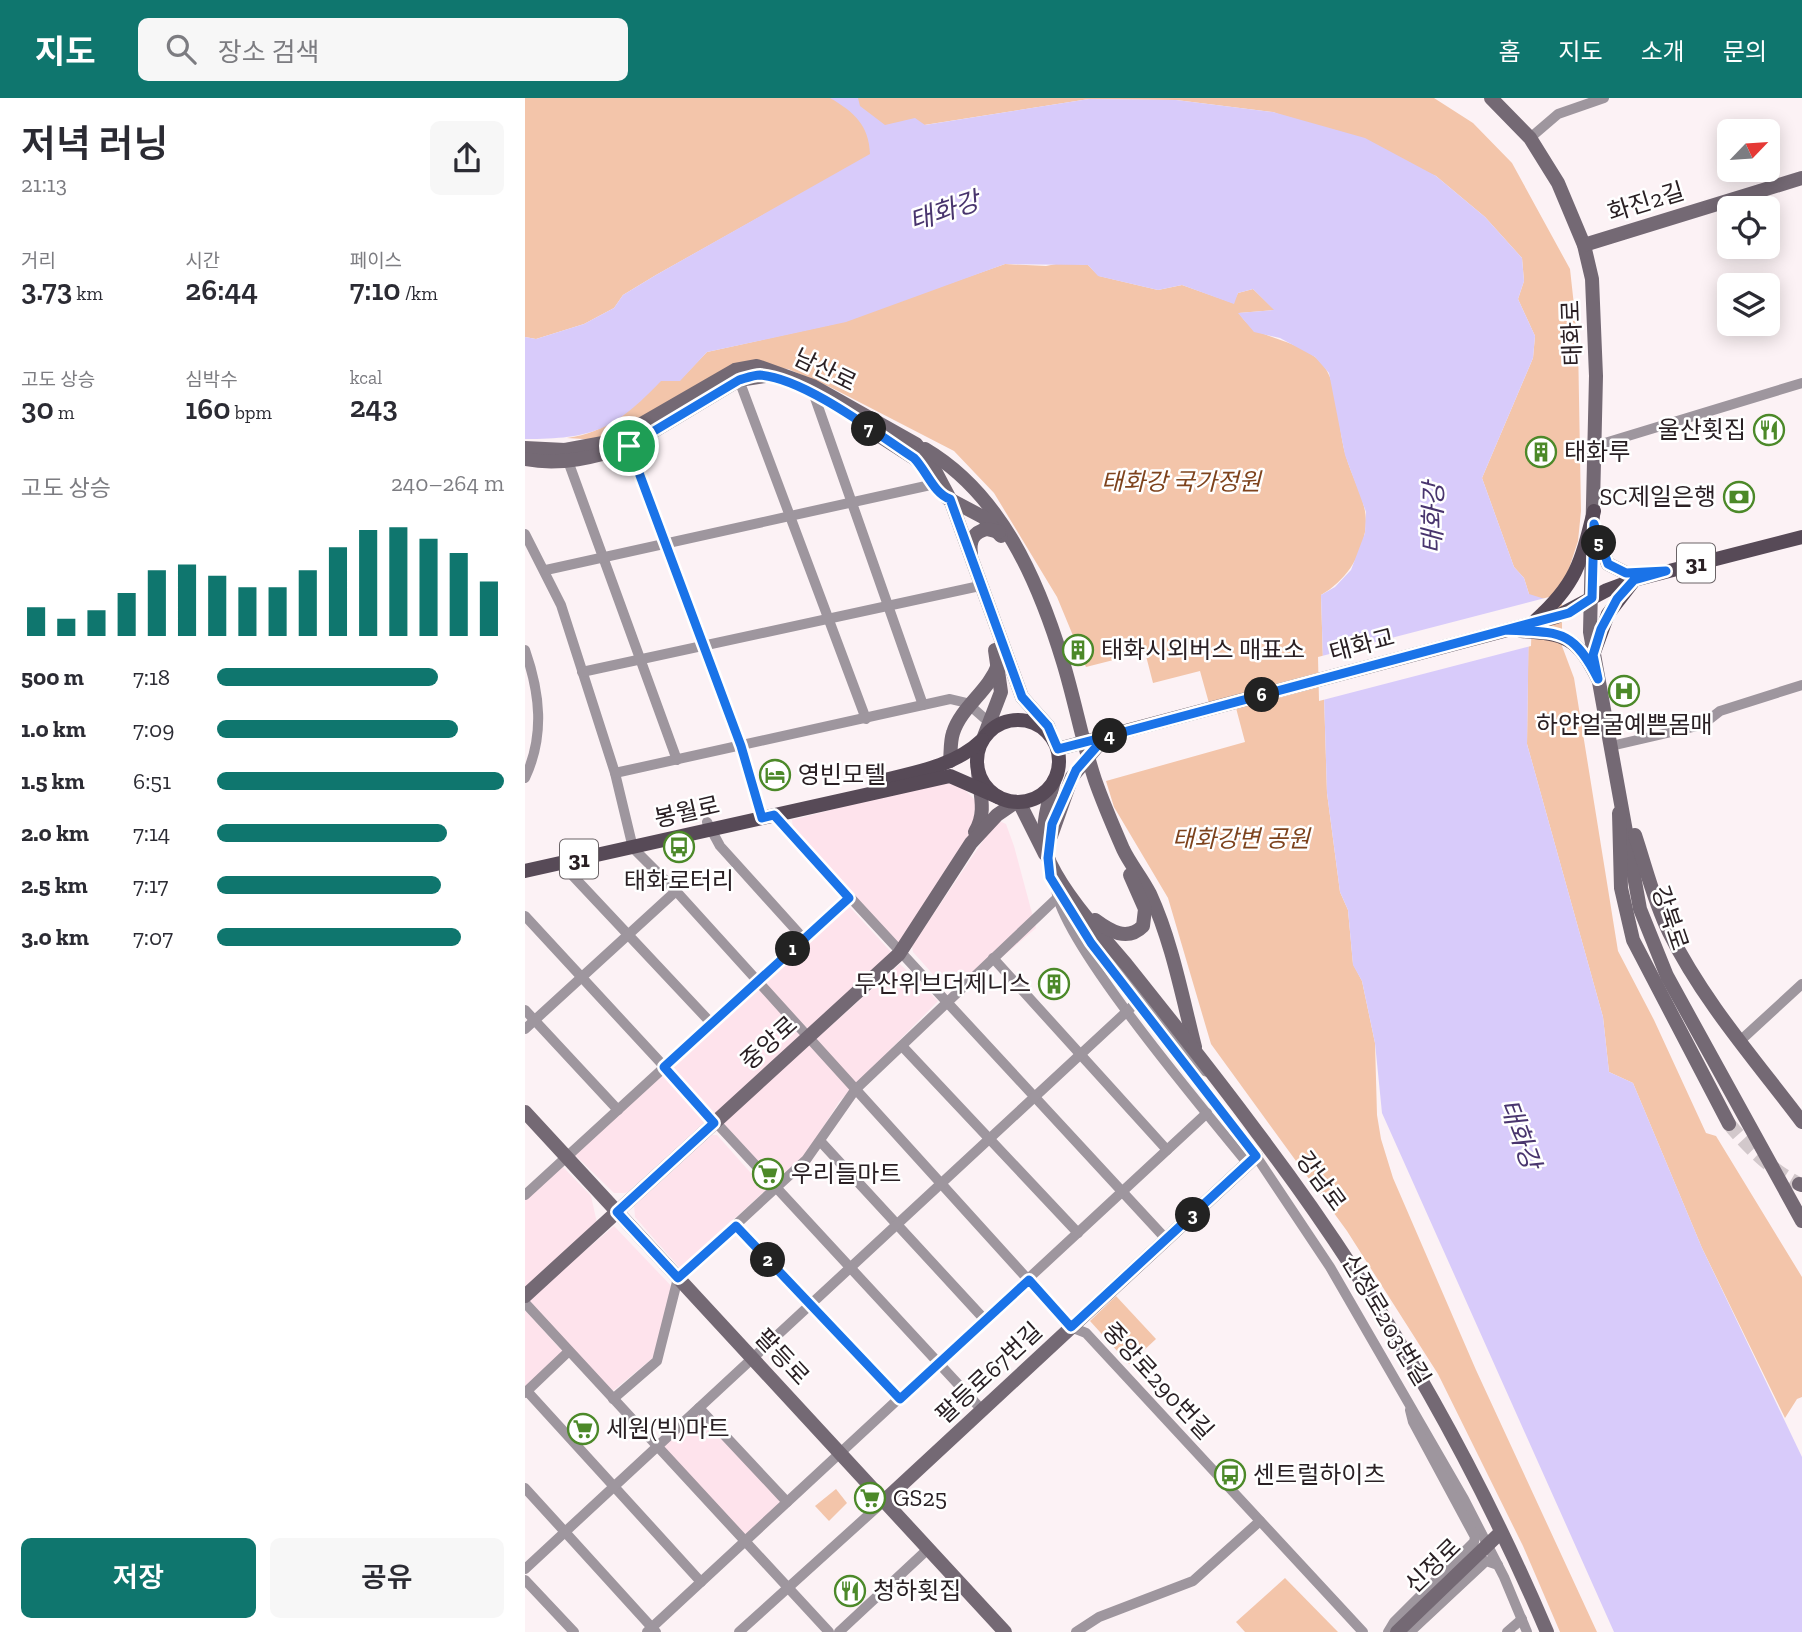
<!DOCTYPE html>
<html lang="ko">
<head>
<meta charset="utf-8">
<style>
	:root { --surface:#fff; --page:#f7f7f7; --text:#2b2b33; --muted:#7c7c81; --accent:#0f766e }
	body { margin:0; font-family:"Zilla Slab","Noto Sans KR",serif; background:var(--page); color:var(--text); height:100vh; display:flex; flex-direction:column; font-size:26px; white-space:nowrap }
	* { box-sizing:border-box; margin:0 }
	p { font-size:23px; color:var(--muted) }
	.icon { flex:none; width:38px; height:38px; fill:none; stroke:currentColor; stroke-width:2; stroke-linecap:round; stroke-linejoin:round }
	.map { position:relative; flex:1; overflow:hidden }
	.sheet { display:flex; flex-direction:column; background:var(--surface); width:525px }
	.sheet>* { flex:none }
	.needle { width:46px; rotate:65deg }
	.controls { position:absolute; left:1192px; top:21px; display:grid; gap:14px }
	.controls a { display:grid; place-items:center; width:63px; height:63px; border-radius:10px; background:var(--surface); box-shadow:0 4px 18px #0003; font-size:35px }
	.pin { position:absolute; display:grid; place-items:center; width:60px; height:60px; color:#fff; margin:-30px; border:4px solid #fff; border-radius:50%; box-shadow:0 2px 7px #0007 }
	.km { position:absolute; width:35px; height:35px; margin:-18px; border-radius:50%; background:#222; color:#fff; font-size:19px; line-height:35px; text-align:center }
	.round { display:grid; place-items:center; flex:none; width:74px; height:74px; border-radius:10px; background:var(--page) }
	.headline { display:flex; align-items:center; justify-content:space-between; height:119px; padding:0 21px }
	h1 { font-size:38px; font-weight:600; line-height:52px }
	.metrics { display:grid; grid-template-columns:repeat(3,1fr); gap:10px; height:119px; padding:7px 21px }
	.metrics div { display:grid; align-content:center }
	.metrics b { font-size:30px; font-weight:600 }
	.metrics small { font-size:19px; font-weight:400 }
	.metrics p { font-size:19px }
	.chart { height:196px; padding:14px 21px }
	.chart p { display:flex; justify-content:space-between }
	.chart svg { width:100%; height:126px; margin-top:7px; stroke:var(--accent); stroke-width:6 }
	.cta { display:flex; gap:14px; margin-top:auto; padding:14px 21px }
	.cta a { flex:1; height:80px; border-radius:10px; background:var(--accent); color:#fff; font-size:28px; font-weight:600; line-height:80px; text-align:center }
	.cta a+a { background:var(--page); color:var(--text) }
	ul { padding:0 21px; list-style:none; font-size:23px }
	li { display:grid; grid-template-columns:112px 84px 1fr; align-items:center; height:52px }
	li i { height:18px; border-radius:9px; background:var(--accent) }
	header { display:flex; align-items:center; gap:42px; box-sizing:border-box; height:98px; padding:0 35px; background:var(--accent); color:#fff }
	header strong { font-size:33px }
	nav { display:flex; gap:38px; margin-inline-start:auto; font-size:24px }
	.search { width:490px; height:63px; background:var(--page); display:flex; align-items:center; gap:18px; box-sizing:border-box; padding:0 24px; border-radius:10px; color:var(--muted); font-size:26px }
	main { display:flex; flex:1; min-height:0 }
	.map>svg:first-child { display:block }
</style>
</head>
<body>
<header>
<strong>지도</strong>
<div class="search"><svg class="icon" aria-label="search" viewBox="0 0 24 24"><circle cx="10" cy="10" r="6"/><path d="M15 15l6 6"/></svg>장소 검색</div>
<nav><a>홈</a><a>지도</a><a>소개</a><a>문의</a></nav>
</header>
<main>
<section class="sheet">
<div class="headline"><div><h1>저녁 러닝</h1><p>21:13</p></div><a class="round"><svg class="icon" aria-label="share" viewBox="0 0 24 24"><path d="M12 15V3M7 8l5-5 5 5M5 13v7h14v-7"/></svg></a></div>
<div class="metrics">
<div><p>거리</p><b>3.73<small> km</small></b></div>
<div><p>시간</p><b>26:44</b></div>
<div><p>페이스</p><b>7:10<small> /km</small></b></div>
</div>
<div class="metrics">
<div><p>고도 상승</p><b>30<small> m</small></b></div>
<div><p>심박수</p><b>160<small> bpm</small></b></div>
<div><p>kcal</p><b>243</b></div>
</div>
<div class="chart"><p><span>고도 상승</span>240–264 m</p>
<svg viewBox="0 0 160 44" preserveAspectRatio="none"><path d="M5 44V34M15 44V38M25 44V35M35 44V29M45 44V21M55 44V19M65 44V23M75 44V27M85 44V27M95 44V21M105 44V13M115 44V7M125 44V6M135 44V10M145 44V15M155 44V25"/></svg>
</div>
<ul>
<li><b>500 m</b>7:18<i style="width:77%"></i></li>
<li><b>1.0 km</b>7:09<i style="width:84%"></i></li>
<li><b>1.5 km</b>6:51<i style="width:100%"></i></li>
<li><b>2.0 km</b>7:14<i style="width:80%"></i></li>
<li><b>2.5 km</b>7:17<i style="width:78%"></i></li>
<li><b>3.0 km</b>7:07<i style="width:85%"></i></li>
</ul>
<div class="cta"><a>저장</a><a>공유</a></div>
</section>
<div class="map">
<svg width="1277" height="1534" viewBox="0 0 1277 1534">
	<rect width="100%" height="100%" fill="#fcf2f5"/>
	<!-- built -->
	<g fill="#fee3ec">
		<polygon points="433,685 451,703 447,735 373,850 268,730 267,722 405,686"/>
		<polygon points="472,722 481,726 489,748 511,830 475,861 428,893 422,892 388,854 387,848"/>
		<polygon points="322,806 367,855 189,1018 145,970"/>
		<polygon points="375,866 413,903 314,1004 282,1055 254,1083 249,1082 197,1025"/>
		<polygon points="137,976 181,1025 111,1089 100,1095 89,1095 50,1057"/>
		<polygon points="187,1037 192,1037 241,1092 155,1170 110,1119 109,1107"/>
		<polygon points="37,1068 66,1098 72,1125 0,1190 0,1102"/>
		<polygon points="89,1128 149,1191 129,1259 89,1292 84,1293 2,1202"/>
		<polygon points="0,1212 38,1254 0,1290"/>
		<polygon points="174,1314 258,1403 221,1439 137,1348"/>
	</g>
	<!-- green -->
	<g fill="#f3c5aa">
		<polygon points="0,0 909,0 948,25 987,65 1045,171 1053,244 1056,413 1053,443 1037,492 1037,548 1049,580 1093,853 1129,922 1181,1035 1191,1038 1277,1179 1277,1299 1272,1301 1260,1320 1177,1150 1108,985 1084,974 1078,919 1002,646 1004,496 999,480 989,469 957,380 1008,260 1010,238 993,201 999,183 997,160 960,119 911,78 748,14 651,2 564,1 399,27 131,177 98,197 89,210 59,226 11,241 0,239"/>
		<path d="M536,165L563,167L574,178L633,192L657,187L708,205L713,195L728,191L750,212L714,215C731,243 764,238 790,259C794,262 801,270 803,275C813,294 814,336 821,358C828,384 845,406 840,434C835,461 820,483 796,497L802,695L815,794L823,812L828,866L837,883L850,945L852,1017L856,1041L868,1080L951,1272L1072,1534H1035L998,1448L913,1276L822,1133L686,946L643,800L589,709L581,683L720,644L711,610L687,616L675,573L628,585L620,554L561,569L532,499L469,395L429,353L307,290L263,271L232,268L74,342L42,340C82,335 109,310 136,282H155L182,254L309,226L480,166L521,168Z"/>
		<polygon points="591,1198 631,1241 604,1266 565,1223"/>
		<polygon points="311,1391 322,1405 304,1423 290,1408"/>
		<polygon points="760,1480 813,1534 720,1534 711,1524"/>
	</g>
	<!-- water -->
	<path fill="#d8cbfa" d="M305,0H333L335,8L360,27L390,20L400,27L564,1L651,2L748,14L840,40L911,78L960,119L997,160L999,183L993,201L1010,238L1008,260L957,380L989,469L999,480L1004,496L1023,502L1011,506L1004,519L1002,646L1078,919L1084,974L1108,985L1177,1150L1277,1359V1534H1089L857,1015L850,945L837,883L828,867L823,812L815,794L802,695L796,497L810,489L826,472L840,435L841,414L820,357L804,275L790,259L755,240L729,234L713,215L749,212L728,191L713,195L709,206L657,187L633,192L573,178L563,167L480,166L321,224L182,254L155,283H136C89,332 68,341 0,341V239L11,241L59,226L89,210L98,197L131,177L345,56C344,27 329,14 305,0Z"/>
	<!-- pier -->
	<polygon fill="#fcf2f5" points="1024,499 1024,505 1014,509 1007,520 1006,548 794,603 793,559"/>
	<g fill="none" stroke-linecap="round" stroke-linejoin="round">
		<!-- secondary-tunnel -->
		<path stroke="#d2c8cb" stroke-width="14" stroke-dasharray="14 7" stroke-linecap="butt" d="M1204,1026C1224,1050 1246,1072 1274,1086"/>
		<!-- street -->
		<g stroke="#9e969e" stroke-width="10">
			<polyline points="1005,40 1033,16 1079,0"/>
			<polyline points="214,282 341,621"/>
			<polyline points="289,297 398,607"/>
			<polyline points="104,348 216,648 237,720"/>
			<polyline points="1070,348 1277,285"/>
			<polyline points="43,363 152,662"/>
			<polyline points="0,436 36,507 90,675 108,750 151,793 546,1229 561,1235 838,1534"/>
			<polyline points="21,472 410,386"/>
			<path d="M0,552C15,595 20,637 0,680"/>
			<polyline points="57,574 450,489"/>
			<polyline points="1086,648 1177,627 1195,613 1277,587"/>
			<polyline points="90,675 425,601 442,605 466,626"/>
			<polyline points="249,717 641,1141"/>
			<polyline points="182,724 195,748 279,841"/>
			<polyline points="42,764 48,778 187,926"/>
			<path d="M531,789C531,838 685,1019 723,1066"/>
			<polyline points="551,817 566,845 731,1058 805,1169 939,1401 979,1479 1002,1534"/>
			<polyline points="0,818 457,1312"/>
			<polyline points="583,856 676,972 686,975"/>
			<polyline points="468,860 642,1052"/>
			<polyline points="0,912 93,1012"/>
			<polyline points="0,931 151,793"/>
			<polyline points="1216,942 1277,886"/>
			<polyline points="377,948 553,1135"/>
			<polyline points="296,1044 460,1222"/>
			<polyline points="0,1097 324,800"/>
			<polyline points="211,1128 375,1301"/>
			<polyline points="0,1205 304,1534"/>
			<polyline points="2,1293 176,1484"/>
			<polyline points="0,1295 43,1254"/>
			<polyline points="88,1301 132,1263 153,1180 281,1062 330,992 531,801"/>
			<polyline points="174,1310 262,1404"/>
			<polyline points="0,1390 131,1534"/>
			<polyline points="0,1471 612,904"/>
			<polyline points="0,1482 49,1534"/>
			<polyline points="122,1534 682,1015"/>
			<polyline points="214,1534 359,1403"/>
			<polyline points="314,1534 403,1451"/>
			<polyline points="551,1534 574,1519 668,1483 735,1423"/>
			<polyline points="863,1534 869,1524 949,1444 950,1439 888,1324 885,1312"/>
			<polyline points="885,1534 961,1463 973,1467"/>
			<polyline points="982,1534 997,1521"/>
		</g>
		<!-- secondary -->
		<g stroke="#746974" stroke-width="14">
			<polyline points="966,0 1005,40 1033,85 1059,147 1067,181 1071,278 1065,534 1115,811 1142,878 1277,1123"/>
			<polyline points="1059,147 1277,80"/>
			<polyline points="336,326 389,360 402,373"/>
			<polyline points="0,350 40,352 78,345 99,336 210,272 232,268 288,288 391,346 406,365 425,401 497,599 523,628 527,639"/>
			<path d="M400,351C476,396 513,482 538,564C550,603 557,643 570,682C578,705 588,728 598,751C605,766 617,780 625,796C647,844 657,898 670,949"/>
			<path d="M0,361C36,368 70,359 104,348L214,282L240,278"/>
			<polyline points="422,400 458,419 476,438"/>
			<polyline points="1072,439 1083,466 1101,475 1126,475"/>
			<path d="M446,456C444,443 448,434 462,431L474,434"/>
			<polyline points="458,641 476,594 470,552"/>
			<path d="M425,663C426,654 425,644 428,635C436,609 464,593 473,567"/>
			<path d="M529,683C522,708 513,739 525,765C543,802 575,835 601,866C645,921 689,976 731,1033C848,1187 946,1356 1022,1534"/>
			<polyline points="1094,715 1096,790 1108,842 1204,1026"/>
			<path d="M450,734C462,715 455,696 453,674"/>
			<path d="M1110,737C1121,770 1129,804 1144,834C1178,903 1231,963 1277,1024"/>
			<polyline points="526,738 547,679 580,639"/>
			<path d="M570,822C585,833 602,844 618,828L620,811L605,777"/>
			<polyline points="0,1014 480,1534"/>
			<polyline points="1274,1086 1277,1087"/>
			<polyline points="0,1198 374,856 446,745 472,717 491,704 496,708 520,756"/>
			<polyline points="359,1403 731,1058"/>
			<polyline points="872,1534 975,1435"/>
		</g>
		<!-- primary -->
		<g stroke="#574a57" stroke-width="14">
			<path d="M1011,522C1051,486 1056,465 1069,413"/>
			<path d="M996,533C1041,536 1052,539 1073,581"/>
			<polyline points="1068,557 1083,516 1107,485"/>
			<circle cx="493" cy="663" r="41"/>
			<polyline points="533,651 1031,519 1082,492 1109,482 1277,439"/>
			<path d="M359,682C393,674 431,667 457,642"/>
			<polyline points="0,773 425,678 473,699"/>
		</g>
	</g>
	<g fill="none" stroke-linecap="round" stroke-linejoin="round">
		<!-- route casing -->
		<g stroke="#fff" stroke-width="14">
			<path id="route" d="M104,348L216,648L237,720L249,717L324,800L139,969L189,1025L92,1114L153,1180L211,1128L375,1301L504,1182L546,1229L731,1058L566,845L525,779L523,760L527,726L551,672L580,639L1044,515L1067,500L1069,426L1083,466L1101,475L1141,473L1109,482L1092,501L1076,531L1068,557L1073,581C1047,529 1033,535 980,532L580,639L533,651L523,628L497,599L425,401C409,396 401,372 389,360C351,335 279,280 235,277C229,277 221,280 214,282L104,348"/>
		</g>
		<!-- route -->
		<use href="#route" stroke="#1a73e8" stroke-width="9"/>
	</g>
	<!-- icons -->
	<defs>
		<g id="restaurant-ring" transform="scale(1.575)"><circle r="9.5" fill="#fff" stroke="#4c8929" stroke-width="1.5"/><path d="M-5-6h1v4h1v-4h1v4h1v-4h1v5L-1.5 .5V6h-2V.5L-5-1ZM5-6V6H3V1.5H1.5Q1.5-4 5-6Z" fill="#4c8929"/></g>
		<g id="building-ring" transform="scale(1.575)"><circle r="9.5" fill="#fff" stroke="#4c8929" stroke-width="1.5"/><path d="M-4-6H4V6H1V3H-1V6H-4ZM-2.5-4.3h1.7v1.8h-1.7ZM.8-4.3h1.7v1.8H.8ZM-2.5-1h1.7V.8h-1.7ZM.8-1h1.7V.8H.8Z" fill="#4c8929"/></g>
		<g id="bank-ring" transform="scale(1.575)"><circle r="9.5" fill="#fff" stroke="#4c8929" stroke-width="1.5"/><path d="M-6-4H6V4H-6ZM0-2.3a2.3 2.3 0 1 0 0 4.6a2.3 2.3 0 1 0 0-4.6Z" fill="#4c8929"/></g>
		<g id="hospital-ring" transform="scale(1.575)"><circle r="9.5" fill="#fff" stroke="#4c8929" stroke-width="1.5"/><path d="M-5-5h3v3.5h4V-5h3V5h-3V1.5h-4V5h-3Z" fill="#4c8929"/></g>
		<g id="hotel-ring" transform="scale(1.575)"><circle r="9.5" fill="#fff" stroke="#4c8929" stroke-width="1.5"/><path d="M-6-4.5h1.5V1H6V5H4.5V3h-9V5H-6ZM-4 0a1.8 1.8 0 1 1 3.6 0ZM.5 0V-2.5h3Q6-2.5 6 0Z" fill="#4c8929"/></g>
		<g id="bus-ring" transform="scale(1.575)"><circle r="9.5" fill="#fff" stroke="#4c8929" stroke-width="1.5"/><path d="M-5-6H5V4H4V6H2V4H-2V6H-4V4H-5ZM-3.5-4V0h7V-4ZM-3.5 1.2v1.5H-2V1.2ZM2 1.2v1.5H3.5V1.2Z" fill="#4c8929"/></g>
		<g id="supermarket-ring" transform="scale(1.575)"><circle r="9.5" fill="#fff" stroke="#4c8929" stroke-width="1.5"/><path d="M-6-5.5h2.5l.6 2H6L4.5 2H-2.5L-4.4-4H-6ZM-1.5 3.2a1.3 1.3 0 1 0 .1 0ZM3 3.2a1.3 1.3 0 1 0 .1 0Z" fill="#4c8929"/></g>
	</defs>
	<g fill-rule="evenodd">
		<use href="#restaurant-ring" x="1244" y="332"/>
		<use href="#building-ring" x="1016" y="354"/>
		<use href="#bank-ring" x="1214" y="399"/>
		<use href="#building-ring" x="553" y="552"/>
		<use href="#hospital-ring" x="1099" y="593"/>
		<use href="#hotel-ring" x="250" y="677"/>
		<use href="#bus-ring" x="154" y="749"/>
		<use href="#building-ring" x="529" y="886"/>
		<use href="#supermarket-ring" x="243" y="1076"/>
		<use href="#supermarket-ring" x="58" y="1331"/>
		<use href="#bus-ring" x="705" y="1377"/>
		<use href="#supermarket-ring" x="345" y="1400"/>
		<use href="#restaurant-ring" x="325" y="1493"/>
	</g>
	<g text-anchor="middle" stroke-width="5" stroke-linejoin="round" paint-order="stroke">
		<!-- shield labels -->
		<g fill="#fff" stroke="#6a6366" stroke-width="2">
			<rect x="1152" y="445.5" width="38" height="39" rx="5"/>
			<rect x="35" y="741.5" width="38" height="39" rx="5"/>
		</g>
		<g font-size="23" font-weight="bold" fill="#2a2024">
			<text x="1171" y="473">31</text>
			<text x="54" y="769">31</text>
		</g>
		<!-- street labels -->
		<g font-size="24" fill="#2a2024" stroke="#fff">
			<text transform="translate(1121 104) rotate(-17)" y="8">화진2길</text>
			<text transform="translate(1047 235) rotate(-92)" y="8">태화로</text>
			<text transform="translate(300 272) rotate(26)" y="8">남산로</text>
			<text transform="translate(837 547) rotate(-15)" y="8">태화교</text>
			<text transform="translate(162 714) rotate(-13)" y="8">봉월로</text>
			<text transform="translate(1145 820) rotate(71)" y="8">강북로</text>
			<text transform="translate(244 945) rotate(-42)" y="8">중앙로</text>
			<text transform="translate(796 1083) rotate(54)" y="8">강남로</text>
			<text transform="translate(861 1222) rotate(59)" y="8">신정로203번길</text>
			<text transform="translate(257 1259) rotate(47)" y="8">팔등로</text>
			<text transform="translate(464 1275) rotate(-43)" y="8">팔등로67번길</text>
			<text transform="translate(633 1283) rotate(47)" y="8">중앙로290번길</text>
			<text transform="translate(908 1468) rotate(-44)" y="8">신정로</text>
		</g>
		<!-- poi labels -->
		<g font-size="24" fill="#2a2024" stroke="#fff" text-anchor="start">
			<text x="1221" y="340" text-anchor="end">울산횟집</text>
			<text x="1039" y="362">태화루</text>
			<text x="1191" y="407" text-anchor="end">SC제일은행</text>
			<text x="576" y="560">태화시외버스 매표소</text>
			<text x="1099" y="635" text-anchor="middle">하얀얼굴예쁜몸매</text>
			<text x="273" y="685">영빈모텔</text>
			<text x="154" y="791" text-anchor="middle">태화로터리</text>
			<text x="506" y="894" text-anchor="end">두산위브더제니스</text>
			<text x="266" y="1084">우리들마트</text>
			<text x="81" y="1339">세원(빅)마트</text>
			<text x="728" y="1385">센트럴하이츠</text>
			<text x="368" y="1408">GS25</text>
			<text x="348" y="1501">청하횟집</text>
		</g>
		<!-- park labels -->
		<g font-size="24" font-style="italic" fill="#7e431d" stroke="#fff">
			<text x="656" y="392">태화강 국가정원</text>
			<text x="716" y="749">태화강변 공원</text>
		</g>
		<!-- water labels -->
		<g font-size="26" font-style="italic" fill="#49356e" stroke="#fff">
			<text transform="translate(419 113) rotate(-18)" y="9">태화강</text>
			<text transform="translate(908 420) rotate(-89)" y="9">태화강</text>
			<text transform="translate(995 1036) rotate(70)" y="9">태화강</text>
		</g>
	</g>
</svg>
<div class="controls">
<a><svg class="needle" viewBox="-14 -14 28 28"><path d="M0-13l5 13h-10z" fill="#e53935"/><path d="M0 13l5-13h-10z" fill="#7c7c81"/></svg></a>
<a><svg class="icon" aria-label="locate" viewBox="0 0 24 24"><circle cx="12" cy="12" r="6"/><path d="M12 2v4M12 18v4M2 12h4M18 12h4"/></svg></a>
<a><svg class="icon" aria-label="layers" viewBox="0 0 24 24"><path d="M12 4l9 5-9 5-9-5zM3 14l9 5 9-5"/></svg></a>
</div>
<div class="pin" style="left:104px;top:348px;background:#1e9e55"><svg class="icon" aria-label="arrive" viewBox="0 0 24 24"><path d="M6 21V4h12l-3 4 3 4H6"/></svg></div>
<b class="km" style="left:268px;top:851px">1</b>
<b class="km" style="left:243px;top:1162px">2</b>
<b class="km" style="left:668px;top:1117px">3</b>
<b class="km" style="left:585px;top:638px">4</b>
<b class="km" style="left:1074px;top:445px">5</b>
<b class="km" style="left:737px;top:597px">6</b>
<b class="km" style="left:344px;top:331px">7</b>
</div>
</main>
</body>
</html>
